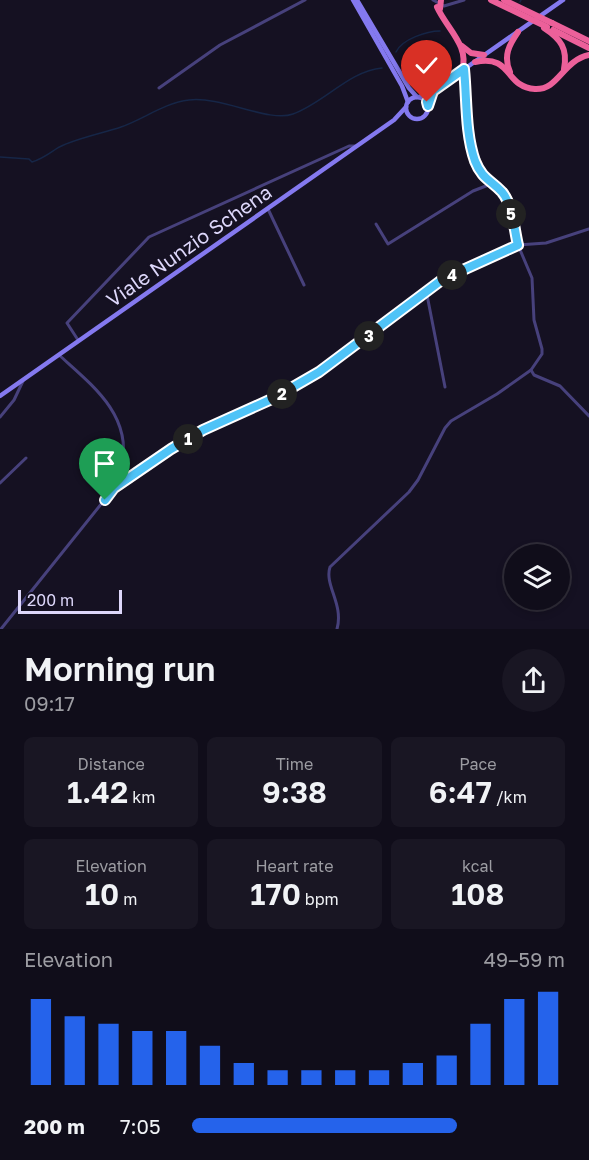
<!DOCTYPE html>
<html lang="en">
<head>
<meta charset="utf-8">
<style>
	:root { --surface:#100d1a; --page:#191623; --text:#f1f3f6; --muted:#9c9ca2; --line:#302d39; --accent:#2563eb }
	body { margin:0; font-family:"Golos Text",sans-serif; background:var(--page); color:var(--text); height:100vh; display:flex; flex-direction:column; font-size:22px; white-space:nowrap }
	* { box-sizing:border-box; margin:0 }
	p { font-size:20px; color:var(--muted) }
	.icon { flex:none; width:33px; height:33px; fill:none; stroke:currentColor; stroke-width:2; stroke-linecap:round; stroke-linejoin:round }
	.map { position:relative; height:629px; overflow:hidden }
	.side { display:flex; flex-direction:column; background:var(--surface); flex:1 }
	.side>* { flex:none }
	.buttons { position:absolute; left:504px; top:544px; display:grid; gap:12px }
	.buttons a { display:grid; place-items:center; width:66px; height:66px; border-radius:50%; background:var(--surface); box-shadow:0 3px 9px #0003,0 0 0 2px var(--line); font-size:30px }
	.scale { position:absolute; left:18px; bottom:15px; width:104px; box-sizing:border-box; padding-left:6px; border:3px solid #ddd7fa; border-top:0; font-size:16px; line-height:21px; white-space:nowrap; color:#ddd7fa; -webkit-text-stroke:4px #151122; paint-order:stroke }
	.pin { position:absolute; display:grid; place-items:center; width:51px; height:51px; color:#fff; margin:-62px -26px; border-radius:50% 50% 50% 0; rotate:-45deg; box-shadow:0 0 6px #0007 }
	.pin .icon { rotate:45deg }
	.km { position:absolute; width:30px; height:30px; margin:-15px; border-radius:50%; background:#222; color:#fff; font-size:16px; line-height:30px; text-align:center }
	.round { display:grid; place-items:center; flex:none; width:63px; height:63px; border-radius:32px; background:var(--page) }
	.head { display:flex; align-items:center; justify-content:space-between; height:102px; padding:0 24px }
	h1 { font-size:33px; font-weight:600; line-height:45px }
	.figures { display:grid; grid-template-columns:repeat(3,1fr); gap:9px; height:102px; padding:6px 24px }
	.figures div { display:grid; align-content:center; border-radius:9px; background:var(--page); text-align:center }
	.figures b { font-size:30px; font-weight:600 }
	.figures small { font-size:16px; font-weight:400 }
	.figures p { font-size:16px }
	.chart { height:168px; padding:12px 24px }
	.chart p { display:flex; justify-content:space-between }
	.chart svg { width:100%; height:108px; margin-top:6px; stroke:var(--accent); stroke-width:6 }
	ul { padding:0 24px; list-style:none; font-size:20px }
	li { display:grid; grid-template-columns:96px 72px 1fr; align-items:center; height:45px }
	li i { height:15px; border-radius:8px; background:var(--accent) }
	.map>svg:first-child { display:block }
</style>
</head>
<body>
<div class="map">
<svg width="589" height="629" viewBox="0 0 589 629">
	<rect width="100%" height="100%" fill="#151122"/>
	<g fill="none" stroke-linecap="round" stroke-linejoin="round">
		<!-- stream -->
		<g stroke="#162647" stroke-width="1.5">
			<polyline points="520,2 521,0"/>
			<path d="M396,52C402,39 427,31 440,31"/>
			<path d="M0,157L29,159L32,162C42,159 47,155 56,149C69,140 104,133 121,127C144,119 164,103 189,100C222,96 269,123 293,114C324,103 349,71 382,68"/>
		</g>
		<!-- street -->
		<g stroke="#47417c" stroke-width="3">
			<polyline points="433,0 444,6 464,0"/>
			<polyline points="159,88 220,45 305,0"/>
			<polyline points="268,209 304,285"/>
			<polyline points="376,224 388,244 473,191 491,184"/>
			<polyline points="422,293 427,295 445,387"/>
			<polyline points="78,340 67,323 149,237 349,146 355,146"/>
			<path d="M59,355C92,385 132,415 122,464C121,472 120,479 115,486"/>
			<polyline points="531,370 534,375 560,386 589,416"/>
			<polyline points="0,417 14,400 23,381"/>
			<polyline points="0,483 26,458"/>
			<polyline points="1,629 114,488 171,449 203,430 274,398 319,372 443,279 518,245 546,243 589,229"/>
			<path d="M337,629C344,604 324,585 330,567L409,492L418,480L445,428L451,421L497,394L531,370L542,354V349L534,320L532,278L518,245L511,213L503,194L486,181L476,163L471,145L465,71"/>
		</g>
		<!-- secondary -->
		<g stroke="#8479ef" stroke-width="4.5">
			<polyline points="353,0 402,86 408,102"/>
			<polyline points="357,0 409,88 417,97"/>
			<polyline points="419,97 433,91 563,0"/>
			<circle cx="417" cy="108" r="11"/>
			<polyline points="0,396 394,120 406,107"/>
		</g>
		<!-- highway -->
		<g stroke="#ec609a" stroke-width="6">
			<path d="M437,7C447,29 470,46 462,71"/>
			<polyline points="552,23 589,41"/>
			<path d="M544,28C561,39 568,49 564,69"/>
			<polyline points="553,30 589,48"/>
			<polyline points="462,46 471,53 484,55"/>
			<path d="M475,62C513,54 504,87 535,89C559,90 562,61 589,55"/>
			<path d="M510,72C503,56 509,45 518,32"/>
		</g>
		<!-- highway-bridge -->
		<g stroke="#ec609a" stroke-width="6">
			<polyline points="491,0 547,27"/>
			<polyline points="504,0 552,23"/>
			<polyline points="440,9 441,0"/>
		</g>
	</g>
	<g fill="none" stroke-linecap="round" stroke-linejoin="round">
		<!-- route casing -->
		<g stroke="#fff" stroke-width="12">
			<path id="route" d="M105,500L114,488L171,449L203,430L274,398L319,372L443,279L518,245C514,229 513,205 502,192C491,180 482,179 475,161C465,133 467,98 464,69L433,91L428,106L427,102"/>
		</g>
		<!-- route -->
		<use href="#route" stroke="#4fc3f7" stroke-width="8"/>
	</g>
	<g text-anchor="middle" stroke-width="4.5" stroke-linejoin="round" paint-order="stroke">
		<!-- street labels -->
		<g font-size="20" fill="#ddd7fa" stroke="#151122">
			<text transform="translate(189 246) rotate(-35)" y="7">Viale Nunzio Schena</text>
		</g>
	</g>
</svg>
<div class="buttons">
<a><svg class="icon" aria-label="layers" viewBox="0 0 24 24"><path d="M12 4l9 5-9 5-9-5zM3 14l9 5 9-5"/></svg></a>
</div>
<div class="scale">200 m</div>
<div class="pin" style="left:105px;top:500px;background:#1e9e55"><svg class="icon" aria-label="arrive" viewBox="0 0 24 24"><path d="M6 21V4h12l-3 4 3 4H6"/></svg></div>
<div class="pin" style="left:427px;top:102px;background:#d93025"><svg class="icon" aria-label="check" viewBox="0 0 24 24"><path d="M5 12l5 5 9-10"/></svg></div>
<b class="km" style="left:188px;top:439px">1</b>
<b class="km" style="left:282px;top:394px">2</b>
<b class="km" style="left:369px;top:336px">3</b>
<b class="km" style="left:452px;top:275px">4</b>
<b class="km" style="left:511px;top:214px">5</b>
</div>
<section class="side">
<div class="head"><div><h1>Morning run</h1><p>09:17</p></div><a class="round"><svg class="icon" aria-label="share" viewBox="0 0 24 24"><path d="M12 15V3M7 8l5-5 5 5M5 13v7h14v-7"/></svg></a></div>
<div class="figures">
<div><p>Distance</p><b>1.42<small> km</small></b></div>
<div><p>Time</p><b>9:38</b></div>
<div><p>Pace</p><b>6:47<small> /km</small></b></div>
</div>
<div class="figures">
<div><p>Elevation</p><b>10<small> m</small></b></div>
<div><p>Heart rate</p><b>170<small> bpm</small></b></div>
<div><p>kcal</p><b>108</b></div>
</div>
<div class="chart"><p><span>Elevation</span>49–59 m</p>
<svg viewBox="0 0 160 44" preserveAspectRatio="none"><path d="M5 44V9M15 44V16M25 44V19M35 44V22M45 44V22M55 44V28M65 44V35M75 44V38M85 44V38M95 44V38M105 44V38M115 44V35M125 44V32M135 44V19M145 44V9M155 44V6"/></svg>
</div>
<ul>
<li><b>200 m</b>7:05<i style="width:71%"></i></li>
</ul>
</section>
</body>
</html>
